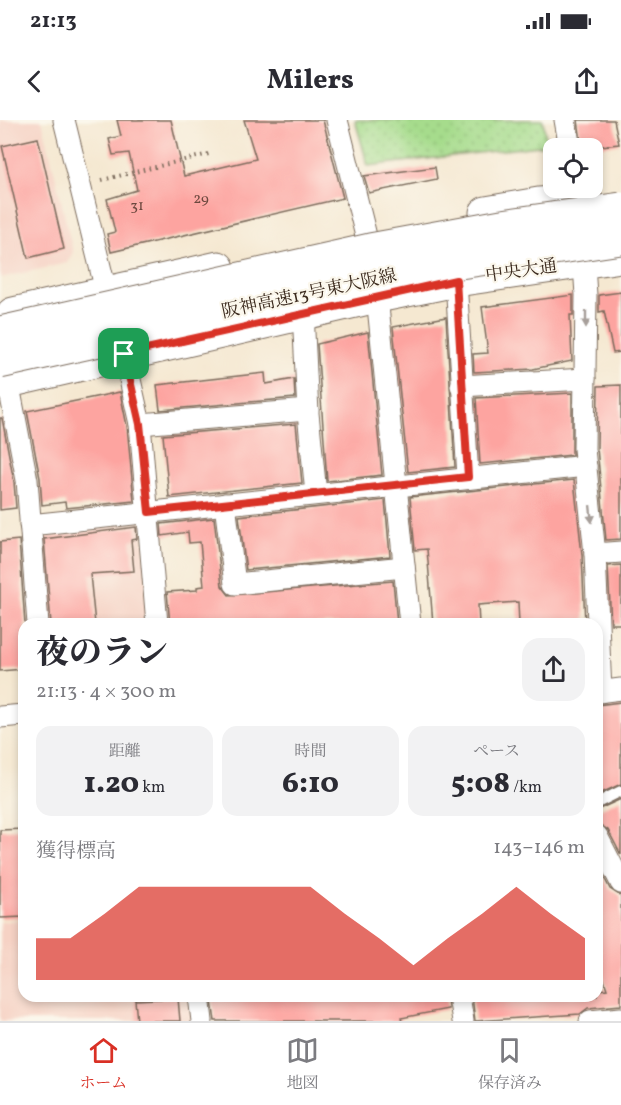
<!DOCTYPE html>
<html lang="ja">
<head>
<meta charset="utf-8">
<style>
	:root { --surface:#fff; --page:#f2f2f3; --text:#2b2b33; --muted:#7c7c81; --line:#e1e1e2; --accent:#d93025 }
	body { margin:0; font-family:Vollkorn,"Noto Serif JP",serif; background:var(--page); color:var(--text); height:100vh; display:flex; flex-direction:column; font-size:22px; white-space:nowrap }
	* { box-sizing:border-box; margin:0 }
	p { font-size:20px; color:var(--muted) }
	.icon { flex:none; width:33px; height:33px; fill:none; stroke:currentColor; stroke-width:2; stroke-linecap:round; stroke-linejoin:round }
	.map { position:relative; flex:1; overflow:hidden }
	.details { position:absolute; left:18px; top:498px; width:585px; height:384px; display:flex; flex-direction:column; background:var(--surface); border-radius:18px; box-shadow:0 3px 9px #0003 }
	.details>* { flex:none }
	.fabs { position:absolute; left:543px; top:18px; display:grid; gap:12px }
	.fabs a { display:grid; place-items:center; width:60px; height:60px; border-radius:12px; background:var(--surface); box-shadow:0 3px 9px #0003; font-size:30px }
	.pin { position:absolute; display:grid; place-items:center; width:51px; height:51px; color:#fff; margin:-26px; border-radius:12px; box-shadow:0 3px 9px #0006 }
	.round { display:grid; place-items:center; flex:none; width:63px; height:63px; border-radius:18px; background:var(--page) }
	.headline { display:flex; align-items:center; justify-content:space-between; height:102px; padding:0 18px }
	h1 { font-size:33px; font-weight:800; line-height:45px }
	.stats { display:grid; grid-template-columns:repeat(3,1fr); gap:9px; height:102px; padding:6px 18px }
	.stats div { display:grid; align-content:center; border-radius:15px; background:var(--page); text-align:center }
	.stats b { font-size:30px; font-weight:800 }
	.stats small { font-size:16px; font-weight:400 }
	.stats p { font-size:16px }
	.chart { height:168px; padding:12px 18px }
	.chart p { display:flex; justify-content:space-between }
	.chart svg { width:100%; height:108px; margin-top:6px; fill:var(--accent); opacity:.7 }
	.status { display:flex; justify-content:space-between; align-items:center; height:42px; padding:0 30px; background:var(--surface); direction:ltr }
	.status svg { height:16px; fill:currentColor }
	header { display:flex; justify-content:space-between; align-items:center; height:78px; padding:0 18px; background:var(--surface); font-size:27px; font-weight:800 }
	.dock { display:flex; justify-content:space-around; align-items:center; height:84px; border-top:2px solid var(--line); background:var(--surface); font-size:16px; color:var(--muted) }
	.dock a { display:grid; justify-items:center; gap:3px }
	.dock .active { color:var(--accent) }
	.map>svg:first-child { display:block }
</style>
</head>
<body>
<div class="status"><b>21:13</b><svg viewBox="0 0 49 12"><path d="M0 12V9h3v3zM5 12V6h3v6zM10 12V3h3v9zM15 12V0h3v12zM26 1h20v11H26zM47 4h2v5h-2z"/></svg></div>
<header><svg class="icon" aria-label="back" viewBox="0 0 24 24"><path d="M15 5l-7 7 7 7"/></svg>Milers<svg class="icon" aria-label="share" viewBox="0 0 24 24"><path d="M12 15V3M7 8l5-5 5 5M5 13v7h14v-7"/></svg></header>
<div class="map">
<svg width="621" height="901" viewBox="0 0 621 901">
	<defs>
		<pattern id="park-dots" width="8" height="8" patternUnits="userSpaceOnUse" patternTransform="scale(1.5)"><rect width="8" height="8" fill="#a6dc8c"/><path d="M2 2h.1M6 6h.1" fill="none" stroke="#90bd78" stroke-width="1.8" stroke-linecap="round"/></pattern>
	</defs>
	<rect width="100%" height="100%" fill="#fbf7ec"/>
	<filter id="ink" filterUnits="userSpaceOnUse"><feTurbulence type="fractalNoise" baseFrequency=".0167" numOctaves="2"/><feDisplacementMap in="SourceGraphic" scale="12" xChannelSelector="R" yChannelSelector="G"/><feConvolveMatrix kernelMatrix="1 2 1 2 8 2 1 2 1" color-interpolation-filters="sRGB"/></filter>
	<filter id="wash" filterUnits="userSpaceOnUse"><feTurbulence type="fractalNoise" baseFrequency=".008" numOctaves="4" result="noise"/><feDisplacementMap in="SourceGraphic" scale="24" xChannelSelector="R" yChannelSelector="G"/><feGaussianBlur stdDeviation="1.35" result="paint"/><feColorMatrix in="noise" values="0 0 0 0 0 0 0 0 0 0 0 0 0 0 0 0 0 1.4 0 .05"/><feComposite in="paint" operator="in"/></filter>
	<g filter="url(#wash)">
		<rect width="100%" height="100%" fill="#f5e8d1"/>
		<!-- built -->
		<g fill="#f6d2c4">
			<polygon points="0,0 42,0 73,132 67,143 0,158"/>
			<polygon points="142,401 151,504 47,504 38,409"/>
			<polygon points="24,799 24,876 191,876 193,901 0,901 0,802"/>
		</g>
		<!-- park -->
		<polygon fill="url(#park-dots)" stroke="#708355" stroke-width="1.5" points="355,0 543,0 547,25 368,46"/>
		<g id="blocks">
			<!-- building -->
			<g fill="#fda4a0">
				<polygon points="117,0 171,0 184,56 256,39 244,0 323,0 343,78 111,132 107,114 115,112 107,79 137,70 129,33 113,35 109,19 121,16"/>
				<polygon points="578,0 614,0 619,24 582,28"/>
				<polygon points="38,18 64,129 28,138 2,26"/>
				<polygon points="435,47 437,59 369,73 364,56"/>
				<polygon points="621,172 621,232 613,233 604,191 599,192 599,175"/>
				<polygon points="573,175 573,195 570,195 572,241 533,249 474,252 473,234 488,233 482,187"/>
				<polygon points="446,197 455,347 408,352 393,207"/>
				<polygon points="368,212 382,355 327,361 317,224"/>
				<polygon points="265,253 266,264 294,259 295,278 160,290 157,265"/>
				<polygon points="621,265 621,419 606,420 597,328 598,266"/>
				<polygon points="120,272 127,306 134,381 66,388 65,382 42,385 40,358 27,291"/>
				<polygon points="572,273 572,335 480,344 476,278"/>
				<polygon points="0,298 2,298 14,362 16,388 0,390"/>
				<polygon points="296,304 302,363 169,377 163,315"/>
				<polygon points="574,360 582,435 585,504 519,504 518,482 478,485 479,504 433,504 427,429 415,430 410,377"/>
				<polygon points="385,380 390,436 246,450 239,396"/>
				<polygon points="214,398 222,466 229,475 393,461 397,504 170,504 167,472 197,470 197,467 204,466 200,422 189,423 188,412 162,416 161,404"/>
				<polygon points="136,407 137,419 131,420 134,451 90,454 95,504 51,504 44,419"/>
				<polygon points="19,420 25,504 24,549 0,551 0,422"/>
				<polygon points="621,445 621,504 611,504 608,446"/>
				<polygon points="621,582 621,664 597,675 597,585"/>
				<polygon points="621,679 621,735 608,710 597,703 597,690"/>
				<polygon points="24,709 24,797 0,798 0,710"/>
				<polygon points="597,744 610,769 621,776 621,885 588,888 580,894 475,901 472,876 597,876 597,870 607,869 597,839"/>
				<polygon points="218,876 447,876 448,889 401,898 402,901 215,901 212,881"/>
				<polygon points="178,878 180,901 137,901 135,880"/>
			</g>
		</g>
	</g>
	<g filter="url(#ink)">
		<use href="#blocks" fill-opacity="0" stroke="#7c6c5d" stroke-width="1.5"/>
		<g fill="none" stroke-linecap="round" stroke-linejoin="round">
			<!-- service casing -->
			<g stroke="#7c6c5d" stroke-width="13">
				<polyline id="service" points="597,683 621,671"/>
			</g>
			<!-- minor casing -->
			<g stroke="#7c6c5d" stroke-width="23">
				<g id="minor">
					<polyline points="64,0 109,183"/>
					<polyline points="337,0 366,116"/>
					<polyline points="565,0 570,28"/>
					<polyline points="583,131 586,175 584,329 595,434 601,572"/>
					<polyline points="456,160 468,357"/>
					<polyline points="377,176 410,504"/>
					<polyline points="303,192 308,293 316,374"/>
					<polyline points="122,224 140,304 157,504"/>
					<polyline points="8,261 27,360 38,504"/>
					<polyline points="461,266 585,259"/>
					<polyline points="140,304 308,290"/>
					<polyline points="225,384 235,464 404,447"/>
					<polyline points="30,405 586,346"/>
					<polyline points="595,434 621,432"/>
					<polyline points="597,572 621,569"/>
					<polyline points="0,597 24,595"/>
					<polyline points="597,716 621,763"/>
					<polyline points="199,876 202,901"/>
					<polyline points="459,876 463,901"/>
					<polyline points="590,901 621,898"/>
				</g>
			</g>
			<!-- primary casing -->
			<g stroke="#7c6c5d" stroke-width="35">
				<g id="primary">
					<polyline points="486,93 539,84 586,81"/>
					<polyline points="13,194 218,148"/>
					<polyline points="0,263 377,176 456,160 621,136"/>
				</g>
			</g>
			<!-- path -->
			<polyline stroke="#7c6c5d" stroke-width="4" stroke-dasharray="1.5 4.5" stroke-linecap="butt" points="102,60 209,34"/>
			<!-- service -->
			<use href="#service" stroke="#fff" stroke-width="10"/>
			<!-- minor -->
			<use href="#minor" stroke="#fff" stroke-width="21"/>
			<!-- primary -->
			<use href="#primary" stroke="#fff" stroke-width="33"/>
			<!-- motorway-bridge casing -->
			<g stroke="#7c6c5d" stroke-width="35" stroke-linecap="butt">
				<g id="motorway-bridge">
					<polyline points="0,213 370,130 502,106 621,89"/>
					<polyline points="0,242 433,146 621,118"/>
				</g>
			</g>
			<!-- motorway-bridge -->
			<use href="#motorway-bridge" stroke="#fff" stroke-width="33"/>
		</g>
		<!-- one-way arrows -->
		<defs><path id="oneway-solid" d="M-6-.8H1V-3.2L6.5 0L1 3.2V.8H-6Z" transform="scale(1.5)"/></defs>
		<g fill="#a79f9a">
			<use href="#oneway-solid" transform="translate(586 199) rotate(90)"/>
			<use href="#oneway-solid" transform="translate(591 394) rotate(84)"/>
		</g>
	</g>
	<g fill="none" stroke-linecap="round" stroke-linejoin="round" filter="url(#ink)">
		<!-- route casing -->
		<g stroke="#fff" stroke-width="12">
			<polygon id="route" points="456,160 468,357 149,392 140,304 124,234"/>
		</g>
		<!-- route -->
		<use href="#route" stroke="#d93025" stroke-width="8"/>
	</g>
	<g text-anchor="middle" stroke-width="4.5" stroke-linejoin="round" paint-order="stroke">
		<!-- number labels -->
		<g font-size="15" fill="#6c483e">
			<text x="201" y="83">29</text>
			<text x="137" y="90">31</text>
		</g>
		<!-- street labels -->
		<g font-size="18" fill="#3b2a1e" stroke="#fbf7ec">
			<text transform="translate(521 150) rotate(-8)" y="6">中央大通</text>
			<text transform="translate(309 173) rotate(-12)" y="6">阪神高速13号東大阪線</text>
		</g>
	</g>
</svg>
<div class="fabs">
<a><svg class="icon" aria-label="locate" viewBox="0 0 24 24"><circle cx="12" cy="12" r="6"/><path d="M12 2v4M12 18v4M2 12h4M18 12h4"/></svg></a>
</div>
<div class="pin" style="left:124px;top:234px;background:#1e9e55"><svg class="icon" aria-label="arrive" viewBox="0 0 24 24"><path d="M6 21V4h12l-3 4 3 4H6"/></svg></div>
<section class="details">
<div class="headline"><div><h1>夜のラン</h1><p>21:13 · 4 × 300 m</p></div><a class="round"><svg class="icon" aria-label="share" viewBox="0 0 24 24"><path d="M12 15V3M7 8l5-5 5 5M5 13v7h14v-7"/></svg></a></div>
<div class="stats">
<div><p>距離</p><b>1.20<small> km</small></b></div>
<div><p>時間</p><b>6:10</b></div>
<div><p>ペース</p><b>5:08<small> /km</small></b></div>
</div>
<div class="chart"><p><span>獲得標高</span>143–146 m</p>
<svg viewBox="0 0 160 44" preserveAspectRatio="none"><path d="M0 44V27L10 27L20 17L30 6L40 6L50 6L60 6L70 6L80 6L90 17L100 27L110 38L120 27L130 17L140 6L150 17L160 27V44z"/></svg>
</div>
</section>
</div>
<nav class="dock">
<a class="active"><svg class="icon" aria-label="home" viewBox="0 0 24 24"><path d="M3 11l9-7 9 7M6 9v11h12V9"/></svg>ホーム</a>
<a><svg class="icon" aria-label="map" viewBox="0 0 24 24"><path d="M3 6l6-2 6 2 6-2v14l-6 2-6-2-6 2zM9 4v14M15 6v14"/></svg>地図</a>
<a><svg class="icon" aria-label="saved" viewBox="0 0 24 24"><path d="M7 4h10v16l-5-4-5 4z"/></svg>保存済み</a>
</nav>
</body>
</html>
